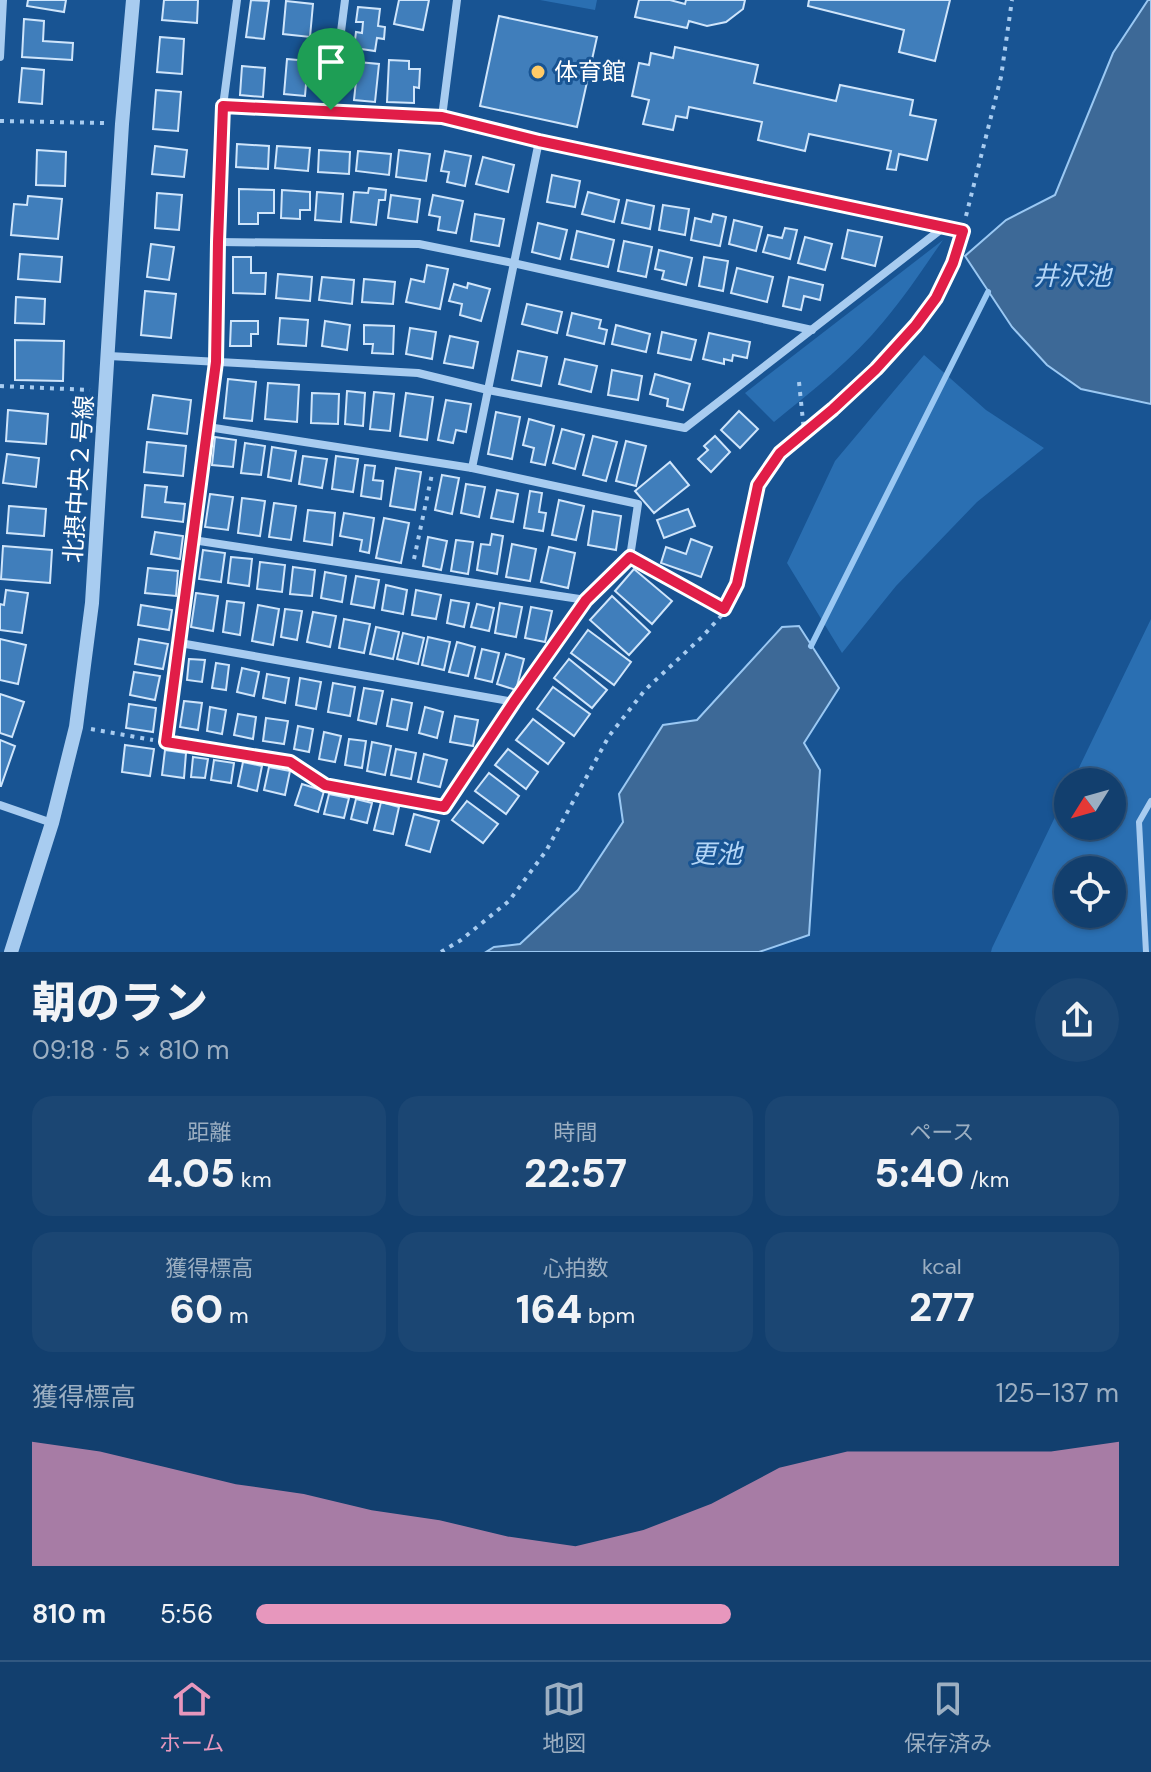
<!DOCTYPE html>
<html lang="ja">
<head>
<meta charset="utf-8">
<style>
	:root { --surface:#123f6e; --page:#1b4673; --text:#f1f3f6; --muted:#9cafc2; --line:#315881; --accent:#e797bd }
	body { margin:0; font-family:"DM Sans","Noto Sans JP",sans-serif; background:var(--page); color:var(--text); height:100vh; display:flex; flex-direction:column; font-size:30px; white-space:nowrap }
	* { box-sizing:border-box; margin:0 }
	p { font-size:26px; color:var(--muted) }
	.icon { flex:none; width:44px; height:44px; fill:none; stroke:currentColor; stroke-width:2; stroke-linecap:round; stroke-linejoin:round }
	.map { position:relative; height:952px; overflow:hidden }
	.panel { display:flex; flex-direction:column; background:var(--surface); flex:1 }
	.panel>* { flex:none }
	.needle { width:52px; rotate:233deg }
	.controls { position:absolute; left:1054px; top:768px; display:grid; gap:16px }
	.controls a { display:grid; place-items:center; width:72px; height:72px; border-radius:50%; background:var(--surface); box-shadow:0 2px 6px #0004,0 0 0 2px var(--line); font-size:40px }
	.pin { position:absolute; display:grid; place-items:center; width:68px; height:68px; color:#fff; margin:-82px -34px; border-radius:50% 50% 50% 0; rotate:-45deg; box-shadow:0 0 8px #0007 }
	.pin .icon { rotate:45deg }
	.round { display:grid; place-items:center; flex:none; width:84px; height:84px; border-radius:42px; background:var(--page) }
	.headline { display:flex; align-items:center; justify-content:space-between; height:136px; padding:0 32px }
	h1 { font-size:44px; font-weight:800; line-height:60px }
	.metrics { display:grid; grid-template-columns:repeat(3,1fr); gap:12px; height:136px; padding:8px 32px }
	.metrics div { display:grid; align-content:center; border-radius:20px; background:var(--page); text-align:center }
	.metrics b { font-size:40px; font-weight:800 }
	.metrics small { font-size:22px; font-weight:400 }
	.metrics p { font-size:22px }
	.chart { height:224px; padding:16px 32px }
	.chart p { display:flex; justify-content:space-between }
	.chart svg { width:100%; height:144px; margin-top:8px; fill:var(--accent); opacity:.7 }
	ul { padding:0 32px; list-style:none; font-size:26px }
	li { display:grid; grid-template-columns:128px 96px 1fr; align-items:center; height:60px }
	li i { height:20px; border-radius:10px; background:var(--accent) }
	.dock { display:flex; justify-content:space-around; align-items:center; height:112px; border-top:2px solid var(--line); background:var(--surface); font-size:22px; color:var(--muted) }
	.dock a { display:grid; justify-items:center; gap:4px }
	.dock .active { color:var(--accent) }
	.map>svg:first-child { display:block }
</style>
</head>
<body>
<div class="map">
<svg width="1151" height="952" viewBox="0 0 1151 952">
	<rect width="100%" height="100%" fill="#185493"/>
	<!-- green -->
	<g fill="#2a6fb2" fill-rule="evenodd">
		<polygon points="540,0 597,0 595,10"/>
		<path d="M943,240C924,267 906,295 884,321C853,359 812,391 774,422L745,393Z"/>
		<polygon points="924,355 986,410 1044,448 977,502 896,586 842,653 787,563 835,461"/>
		<path d="M1151,619V952H991L992,948L1068,790V826H1112V782H1072ZM1068,870H1112V914H1068Z"/>
	</g>
	<!-- water -->
	<g fill="#3d6997" stroke="#9ac8f3" stroke-width="2">
		<polygon points="1148,0 1151,0 1151,404 1081,389 1047,365 1012,327 965,256 1006,220 1055,195 1113,53"/>
		<polygon points="799,626 839,688 804,743 820,770 809,935 759,952 486,952 494,947 520,944 578,890 623,822 619,794 663,725 697,720 782,627"/>
	</g>
	<g fill="none" stroke-linecap="round" stroke-linejoin="round">
		<!-- stream -->
		<polyline stroke="#9ac8f3" stroke-width="6" points="811,646 988,292"/>
	</g>
	<!-- building -->
	<g fill="#407ebb" stroke="#cfe5fb" stroke-width="2">
		<polygon points="28,0 66,0 64,12 27,6"/>
		<polygon points="164,0 198,0 197,23 162,20"/>
		<polygon points="251,0 269,1 264,39 246,37"/>
		<polygon points="399,0 429,0 423,30 394,24"/>
		<polygon points="639,0 670,0 685,4 686,0 745,0 743,9 726,22 707,26 689,21 687,28 635,17"/>
		<polygon points="809,0 950,0 935,61 899,52 904,30 808,6"/>
		<polygon points="286,1 313,4 310,37 283,34"/>
		<polygon points="358,7 380,9 378,26 385,27 384,39 377,38 375,51 354,48 356,32 362,33 363,22 356,22"/>
		<polygon points="499,16 597,37 577,127 480,106"/>
		<polygon points="24,19 44,21 43,41 73,43 72,60 22,57"/>
		<polygon points="160,37 184,39 182,74 157,72"/>
		<polygon points="675,47 758,65 754,83 836,101 840,85 913,100 910,115 936,120 927,160 899,154 896,170 887,169 891,151 809,134 805,151 758,140 762,122 689,107 687,118 676,116 673,130 643,124 649,100 632,96 639,63 649,65 651,53 673,58"/>
		<polygon points="287,59 308,61 305,96 284,94"/>
		<polygon points="389,60 409,61 409,69 420,69 419,88 414,87 414,103 387,102"/>
		<polygon points="358,62 379,64 375,102 354,100"/>
		<polygon points="242,66 265,68 263,97 240,95"/>
		<polygon points="22,68 44,70 42,104 19,102"/>
		<polygon points="156,90 181,92 178,131 153,129"/>
		<polygon points="237,144 269,146 268,169 236,167"/>
		<polygon points="155,146 187,150 184,177 152,174"/>
		<polygon points="277,146 310,148 308,171 275,168"/>
		<polygon points="37,150 66,152 65,186 36,185"/>
		<polygon points="319,150 350,152 349,174 318,172"/>
		<polygon points="399,150 430,154 426,181 396,177"/>
		<polygon points="358,151 391,154 389,175 356,171"/>
		<polygon points="445,151 471,156 465,186 447,182 449,172 441,171"/>
		<polygon points="483,157 514,165 508,192 476,184"/>
		<polygon points="552,175 580,181 575,207 547,202"/>
		<polygon points="369,188 386,190 385,200 379,200 376,225 351,222 354,192 368,193"/>
		<polygon points="239,189 274,190 274,213 258,213 258,224 239,224"/>
		<polygon points="282,190 310,192 310,210 300,210 300,219 281,218"/>
		<polygon points="317,192 343,194 341,222 315,220"/>
		<polygon points="588,192 619,200 614,222 582,214"/>
		<polygon points="157,193 182,195 179,230 155,228"/>
		<polygon points="391,195 420,199 417,222 388,218"/>
		<polygon points="433,195 463,201 456,233 438,230 440,217 429,215"/>
		<polygon points="28,196 62,199 58,239 11,235 14,204 27,205"/>
		<polygon points="627,200 654,206 650,229 622,223"/>
		<polygon points="663,205 689,209 685,235 659,230"/>
		<polygon points="475,214 504,219 499,246 471,241"/>
		<polygon points="713,214 726,217 720,246 691,240 695,218 711,222"/>
		<polygon points="734,220 762,227 756,251 729,244"/>
		<polygon points="538,223 567,230 560,259 532,252"/>
		<polygon points="785,228 797,230 790,259 763,252 768,235 782,238"/>
		<polygon points="848,230 882,237 875,266 842,258"/>
		<polygon points="577,231 614,240 608,267 571,259"/>
		<polygon points="805,237 832,244 825,270 798,263"/>
		<polygon points="624,241 652,247 646,277 618,271"/>
		<polygon points="151,244 174,247 169,280 147,277"/>
		<polygon points="659,250 692,258 686,285 662,279 664,271 655,269"/>
		<polygon points="20,254 62,257 60,282 18,279"/>
		<polygon points="233,257 251,257 251,273 266,273 265,294 233,293"/>
		<polygon points="704,257 728,261 723,291 699,286"/>
		<polygon points="427,265 448,269 440,309 406,302 411,279 424,282"/>
		<polygon points="737,268 773,277 767,302 731,293"/>
		<polygon points="278,274 312,277 310,301 276,298"/>
		<polygon points="322,277 354,280 352,304 319,300"/>
		<polygon points="789,277 823,285 820,300 804,296 801,310 783,306"/>
		<polygon points="364,279 395,282 393,304 362,302"/>
		<polygon points="468,283 490,289 481,321 460,315 462,304 449,301 454,284 467,288"/>
		<polygon points="145,291 176,294 171,338 141,335"/>
		<polygon points="16,297 45,299 44,324 15,323"/>
		<polygon points="527,304 562,312 557,333 522,324"/>
		<polygon points="572,313 601,320 599,328 607,330 604,344 567,335"/>
		<polygon points="280,318 308,320 306,346 278,344"/>
		<polygon points="231,321 258,321 258,334 251,334 251,346 230,346"/>
		<polygon points="325,321 350,325 347,350 322,346"/>
		<polygon points="364,325 394,326 393,354 372,353 373,344 364,344"/>
		<polygon points="616,325 650,334 646,352 612,344"/>
		<polygon points="410,328 436,332 432,359 406,354"/>
		<polygon points="662,332 696,340 691,360 658,353"/>
		<polygon points="709,333 750,342 747,358 733,355 732,361 724,359 724,364 703,359"/>
		<polygon points="450,336 478,342 473,368 444,363"/>
		<polygon points="15,340 64,341 63,381 15,380"/>
		<polygon points="518,351 547,357 541,386 512,380"/>
		<polygon points="565,359 597,366 591,392 559,384"/>
		<polygon points="612,370 642,376 638,400 608,395"/>
		<polygon points="655,374 690,384 683,410 667,406 668,399 650,394"/>
		<polygon points="228,379 256,382 252,421 224,418"/>
		<polygon points="268,383 299,385 297,422 265,419"/>
		<polygon points="347,391 365,393 363,426 345,424"/>
		<polygon points="374,392 394,394 390,431 370,429"/>
		<polygon points="312,393 339,394 338,424 311,423"/>
		<polygon points="406,393 433,397 427,440 400,436"/>
		<polygon points="153,395 191,400 187,434 148,429"/>
		<polygon points="446,400 471,404 466,432 456,430 453,443 438,440"/>
		<polygon points="8,410 48,414 46,444 6,441"/>
		<polygon points="739,411 758,429 740,448 721,430"/>
		<polygon points="496,412 520,417 512,459 488,454"/>
		<polygon points="529,419 554,426 545,465 531,462 534,448 523,445"/>
		<polygon points="562,429 584,435 575,469 553,463"/>
		<polygon points="593,436 617,442 606,481 583,475"/>
		<polygon points="715,436 730,452 711,472 698,459 708,450 704,446"/>
		<polygon points="215,437 236,440 233,467 212,465"/>
		<polygon points="626,441 646,446 636,486 616,481"/>
		<polygon points="147,442 186,446 183,476 144,472"/>
		<polygon points="245,443 265,446 261,475 241,473"/>
		<polygon points="272,447 296,451 291,481 268,477"/>
		<polygon points="7,454 39,458 36,487 3,483"/>
		<polygon points="303,456 327,459 322,488 299,484"/>
		<polygon points="336,456 358,459 353,492 332,489"/>
		<polygon points="670,462 689,485 654,513 635,491"/>
		<polygon points="365,465 375,466 373,480 383,481 381,499 361,496"/>
		<polygon points="396,468 421,472 415,510 390,506"/>
		<polygon points="442,475 459,478 452,514 435,510"/>
		<polygon points="466,484 485,487 479,517 461,513"/>
		<polygon points="145,485 167,487 165,502 185,504 183,522 142,517"/>
		<polygon points="497,490 518,494 513,522 491,518"/>
		<polygon points="530,491 542,493 539,512 546,513 543,531 524,528"/>
		<polygon points="210,494 233,497 228,530 205,527"/>
		<polygon points="242,498 265,501 260,536 238,533"/>
		<polygon points="559,500 584,506 576,540 552,535"/>
		<polygon points="274,503 296,506 291,540 269,537"/>
		<polygon points="9,506 46,509 44,536 7,533"/>
		<polygon points="688,509 695,526 664,538 657,520"/>
		<polygon points="308,510 335,513 332,545 304,541"/>
		<polygon points="593,511 621,516 616,550 588,545"/>
		<polygon points="344,513 374,518 369,553 360,551 362,540 340,536"/>
		<polygon points="384,518 409,523 401,563 376,558"/>
		<polygon points="155,532 183,536 180,559 151,554"/>
		<polygon points="492,534 503,536 497,574 477,570 481,544 490,545"/>
		<polygon points="428,537 447,541 441,570 423,566"/>
		<polygon points="691,539 712,547 701,577 661,563 666,547 686,554"/>
		<polygon points="456,540 473,542 468,574 451,571"/>
		<polygon points="512,544 536,549 530,581 506,577"/>
		<polygon points="3,546 52,550 50,583 1,579"/>
		<polygon points="549,547 575,553 568,588 541,582"/>
		<polygon points="203,550 225,553 221,582 199,579"/>
		<polygon points="231,557 252,559 249,586 228,583"/>
		<polygon points="260,562 285,565 282,592 257,589"/>
		<polygon points="293,567 315,570 312,596 290,594"/>
		<polygon points="148,568 178,571 176,596 145,593"/>
		<polygon points="634,569 672,601 652,624 615,591"/>
		<polygon points="325,572 346,576 342,602 321,598"/>
		<polygon points="356,576 379,580 374,608 351,604"/>
		<polygon points="386,585 407,590 403,614 382,610"/>
		<polygon points="6,590 28,593 22,633 0,630 0,604 4,605"/>
		<polygon points="416,590 441,595 436,619 412,615"/>
		<polygon points="196,593 218,596 213,631 191,627"/>
		<polygon points="612,596 650,632 629,655 590,620"/>
		<polygon points="451,600 469,603 464,627 447,623"/>
		<polygon points="227,601 244,603 240,635 223,632"/>
		<polygon points="500,603 522,607 516,637 495,633"/>
		<polygon points="477,604 494,608 489,631 471,627"/>
		<polygon points="141,605 172,610 169,630 138,625"/>
		<polygon points="258,605 279,609 273,645 252,641"/>
		<polygon points="531,607 552,611 545,642 525,638"/>
		<polygon points="285,609 302,611 297,640 281,637"/>
		<polygon points="313,612 336,616 330,647 307,642"/>
		<polygon points="344,619 370,624 364,653 339,648"/>
		<polygon points="376,627 399,632 393,659 370,654"/>
		<polygon points="588,630 631,662 614,685 571,653"/>
		<polygon points="403,633 424,638 418,664 397,659"/>
		<polygon points="428,637 450,642 444,670 422,665"/>
		<polygon points="0,639 26,645 18,684 0,680"/>
		<polygon points="139,639 168,644 163,669 135,664"/>
		<polygon points="457,642 475,647 468,676 449,672"/>
		<polygon points="482,649 499,653 492,682 475,678"/>
		<polygon points="506,654 524,659 516,690 497,684"/>
		<polygon points="189,659 205,660 202,682 187,680"/>
		<polygon points="569,659 607,690 592,708 554,678"/>
		<polygon points="216,663 229,665 226,690 212,688"/>
		<polygon points="242,668 259,672 254,696 237,692"/>
		<polygon points="134,672 160,676 155,700 130,695"/>
		<polygon points="267,674 289,678 285,703 263,698"/>
		<polygon points="300,678 321,682 316,709 296,705"/>
		<polygon points="333,683 355,687 350,716 328,712"/>
		<polygon points="553,687 590,714 574,736 537,709"/>
		<polygon points="364,688 383,691 376,724 358,720"/>
		<polygon points="0,694 24,702 12,737 0,733"/>
		<polygon points="392,699 412,703 407,730 387,726"/>
		<polygon points="184,701 202,703 198,730 180,727"/>
		<polygon points="129,704 156,708 153,732 126,728"/>
		<polygon points="210,707 226,710 222,734 207,731"/>
		<polygon points="425,707 443,712 437,738 419,733"/>
		<polygon points="238,714 256,717 253,739 234,735"/>
		<polygon points="455,716 478,720 473,746 450,742"/>
		<polygon points="266,718 288,721 284,744 263,741"/>
		<polygon points="533,719 564,743 548,764 516,740"/>
		<polygon points="298,726 313,729 309,752 294,749"/>
		<polygon points="324,732 341,736 335,762 319,759"/>
		<polygon points="349,739 366,741 362,768 345,765"/>
		<polygon points="0,740 15,746 1,786 0,786"/>
		<polygon points="372,742 391,746 385,775 367,771"/>
		<polygon points="125,745 154,749 150,776 122,772"/>
		<polygon points="396,749 416,753 411,779 391,775"/>
		<polygon points="508,749 538,772 526,789 495,765"/>
		<polygon points="165,750 186,753 184,778 162,775"/>
		<polygon points="424,754 447,760 440,787 418,782"/>
		<polygon points="193,757 208,759 205,778 191,777"/>
		<polygon points="214,760 234,763 231,783 211,780"/>
		<polygon points="243,762 262,766 257,791 238,786"/>
		<polygon points="269,767 290,771 285,795 264,790"/>
		<polygon points="489,773 519,796 506,814 475,791"/>
		<polygon points="302,784 324,791 318,812 295,805"/>
		<polygon points="329,794 349,798 344,818 324,814"/>
		<polygon points="356,799 372,803 367,823 351,819"/>
		<polygon points="467,801 498,824 483,843 452,820"/>
		<polygon points="381,802 399,807 393,834 374,830"/>
		<polygon points="414,814 439,821 430,852 406,845"/>
	</g>
	<g fill="none" stroke-linecap="round" stroke-linejoin="round">
		<!-- path -->
		<g stroke="#a8ccf0" stroke-width="4" stroke-dasharray="4 6" stroke-linecap="butt">
			<polyline points="0,121 106,123"/>
			<polyline points="966,216 1001,77 1012,0"/>
			<polyline points="799,382 804,431"/>
			<polyline points="0,386 90,390"/>
			<polyline points="414,559 432,474"/>
			<polyline points="642,564 724,609"/>
			<polyline points="91,729 153,740"/>
			<polyline points="441,952 461,940 509,901 546,851 609,736 645,690 702,637 721,616 737,584 758,485 780,453 833,409 876,369 916,325 936,298 953,263 960,245"/>
		</g>
		<!-- service -->
		<polyline stroke="#a8ccf0" stroke-width="6" points="1146,952 1139,822 1151,801"/>
		<!-- minor -->
		<g stroke="#a8ccf0" stroke-width="8">
			<polyline points="0,57 3,0"/>
			<polyline points="223,106 442,117 539,141 963,231"/>
			<polyline points="331,110 345,0"/>
			<polyline points="442,117 457,0"/>
			<polyline points="218,242 419,244 513,263 812,330"/>
			<polyline points="109,356 418,373 488,390 685,428 944,227"/>
			<polyline points="208,427 472,468 638,504 630,557 586,600 514,702 444,807 325,785 290,762 166,742 216,362 218,242 223,106 237,0"/>
			<polyline points="472,468 539,141"/>
			<polyline points="193,540 586,600"/>
			<polyline points="180,643 514,702"/>
			<polyline points="0,805 52,823"/>
		</g>
		<!-- tertiary -->
		<polyline stroke="#a8ccf0" stroke-width="14" points="11,952 52,823 76,727 92,603 122,124 133,0"/>
	</g>
	<g fill="none" stroke-linecap="round" stroke-linejoin="round">
		<!-- route casing -->
		<g stroke="#fff" stroke-width="16">
			<polygon id="route" points="223,106 442,117 539,141 963,231 953,263 936,298 916,325 876,369 833,409 780,453 758,485 737,584 724,609 630,557 586,600 514,702 444,807 325,785 290,762 166,742 216,362 218,242"/>
		</g>
		<!-- route -->
		<use href="#route" stroke="#e11d48" stroke-width="10"/>
	</g>
	<!-- markers -->
	<circle fill="#ffcb67" stroke="#185493" stroke-width="3" cx="538" cy="72" r="8"/>
	<g text-anchor="middle" stroke-width="6" stroke-linejoin="round" paint-order="stroke">
		<!-- poi labels -->
		<g font-size="24" fill="#fff" stroke="#185493" text-anchor="start">
			<text x="554" y="80">体育館</text>
		</g>
		<!-- street labels -->
		<g font-size="24" fill="#fff" stroke="#185493">
			<text transform="translate(79 479) rotate(-86)" y="8">北摂中央２号線</text>
		</g>
		<!-- water labels -->
		<g font-size="26" font-style="italic" fill="#b4d6f7" stroke="#185493">
			<text x="1072" y="285">井沢池</text>
			<text x="716" y="863">更池</text>
		</g>
	</g>
</svg>
<div class="controls">
<a><svg class="needle" viewBox="-14 -14 28 28"><path d="M0-13l5 13h-10z" fill="#e53935"/><path d="M0 13l5-13h-10z" fill="#9cafc2"/></svg></a>
<a><svg class="icon" aria-label="locate" viewBox="0 0 24 24"><circle cx="12" cy="12" r="6"/><path d="M12 2v4M12 18v4M2 12h4M18 12h4"/></svg></a>
</div>
<div class="pin" style="left:331px;top:110px;background:#1e9e55"><svg class="icon" aria-label="arrive" viewBox="0 0 24 24"><path d="M6 21V4h12l-3 4 3 4H6"/></svg></div>
</div>
<section class="panel">
<div class="headline"><div><h1>朝のラン</h1><p>09:18 · 5 × 810 m</p></div><a class="round"><svg class="icon" aria-label="share" viewBox="0 0 24 24"><path d="M12 15V3M7 8l5-5 5 5M5 13v7h14v-7"/></svg></a></div>
<div class="metrics">
<div><p>距離</p><b>4.05<small> km</small></b></div>
<div><p>時間</p><b>22:57</b></div>
<div><p>ペース</p><b>5:40<small> /km</small></b></div>
</div>
<div class="metrics">
<div><p>獲得標高</p><b>60<small> m</small></b></div>
<div><p>心拍数</p><b>164<small> bpm</small></b></div>
<div><p>kcal</p><b>277</b></div>
</div>
<div class="chart"><p><span>獲得標高</span>125–137 m</p>
<svg viewBox="0 0 160 44" preserveAspectRatio="none"><path d="M0 44V6L10 9L20 14L30 19L40 22L50 27L60 30L70 35L80 38L90 33L100 25L110 14L120 9L130 9L140 9L150 9L160 6V44z"/></svg>
</div>
<ul>
<li><b>810 m</b>5:56<i style="width:55%"></i></li>
</ul>
</section>
<nav class="dock">
<a class="active"><svg class="icon" aria-label="home" viewBox="0 0 24 24"><path d="M3 11l9-7 9 7M6 9v11h12V9"/></svg>ホーム</a>
<a><svg class="icon" aria-label="map" viewBox="0 0 24 24"><path d="M3 6l6-2 6 2 6-2v14l-6 2-6-2-6 2zM9 4v14M15 6v14"/></svg>地図</a>
<a><svg class="icon" aria-label="saved" viewBox="0 0 24 24"><path d="M7 4h10v16l-5-4-5 4z"/></svg>保存済み</a>
</nav>
</body>
</html>
